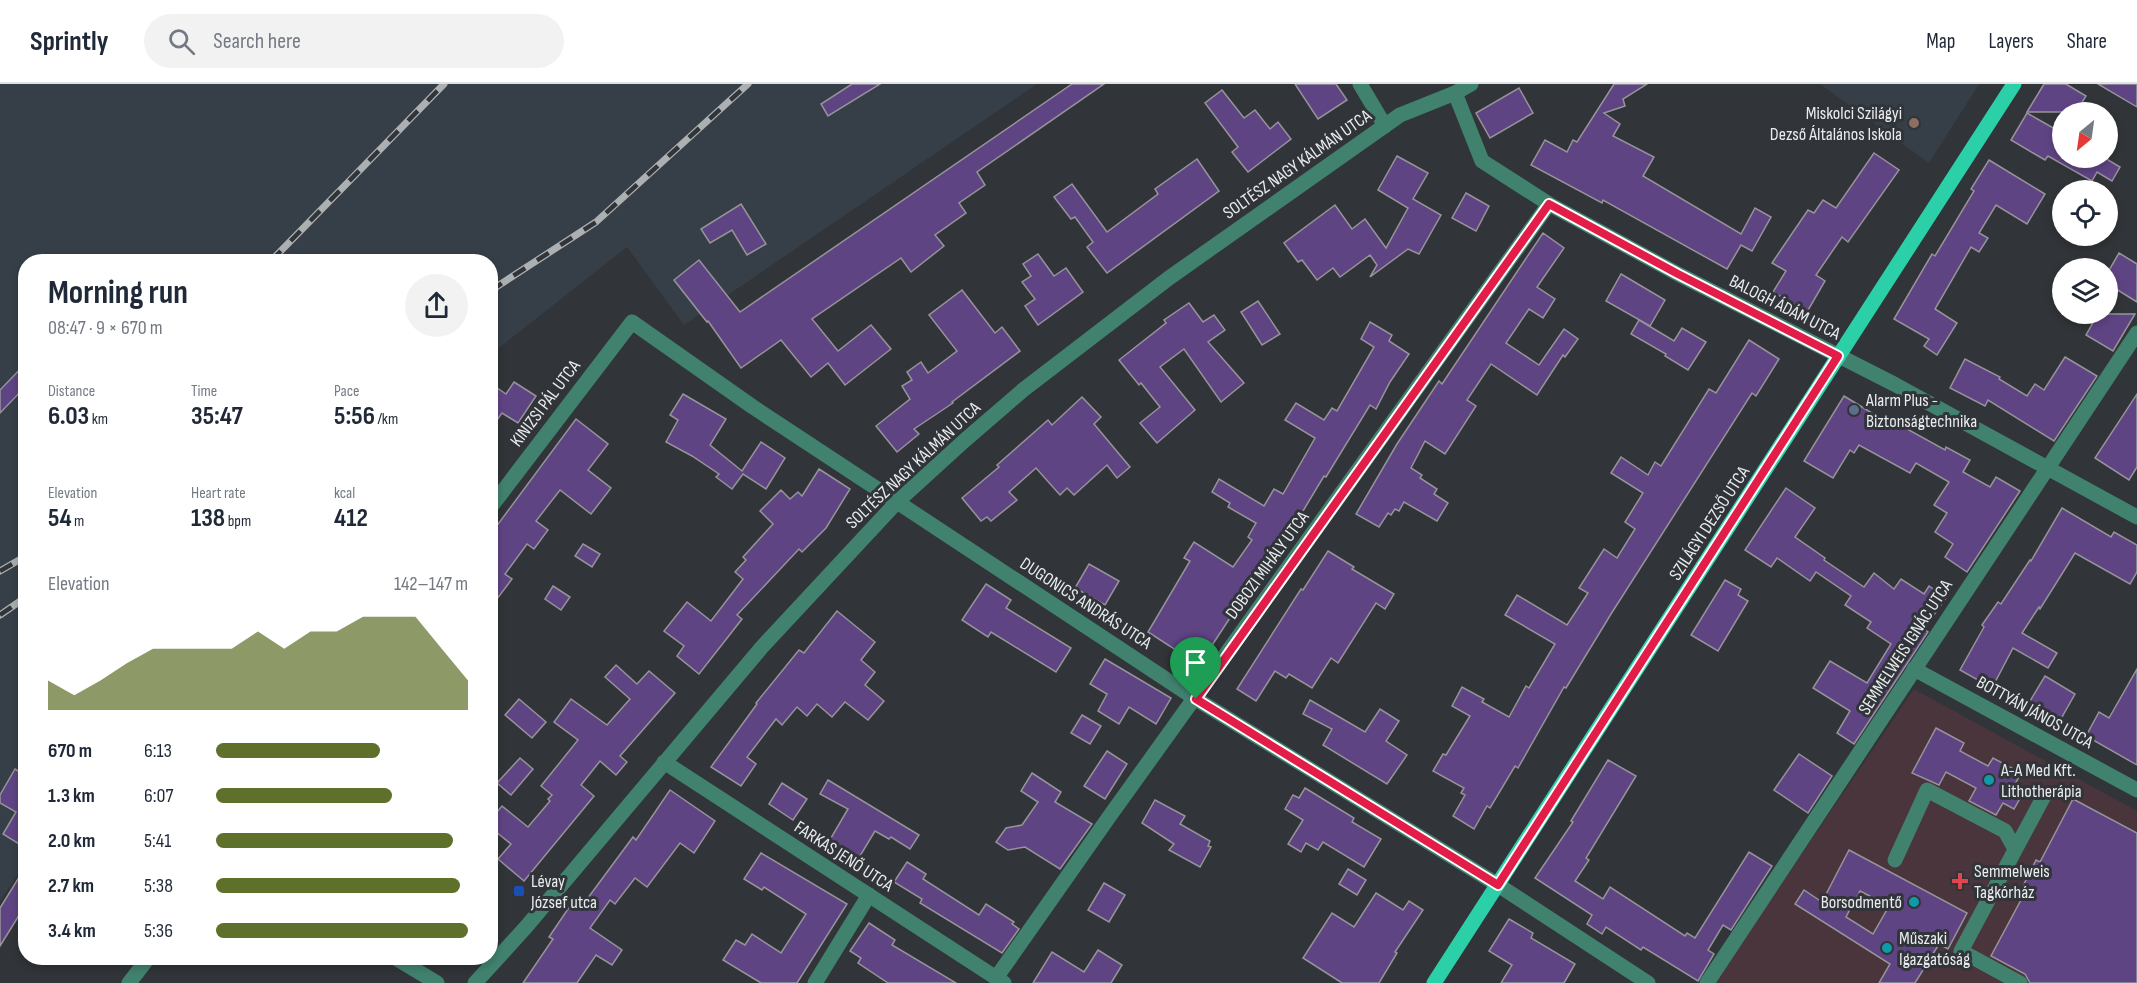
<!DOCTYPE html>
<html lang="en">
<head>
<meta charset="utf-8">
<style>
	:root { --surface:#fff; --page:#f2f2f3; --text:#1f2937; --muted:#747a83; --line:#e0e1e3; --accent:#5e7029 }
	body { margin:0; font-family:"Sofia Sans Condensed",sans-serif; background:var(--page); color:var(--text); height:100vh; display:flex; flex-direction:column; font-size:22px; white-space:nowrap }
	* { box-sizing:border-box; margin:0 }
	p { font-size:20px; color:var(--muted) }
	.icon { flex:none; width:33px; height:33px; fill:none; stroke:currentColor; stroke-width:2; stroke-linecap:round; stroke-linejoin:round }
	.map { position:relative; flex:1; overflow:hidden }
	.side { position:absolute; left:18px; top:170px; width:480px; height:711px; display:flex; flex-direction:column; background:var(--surface); border-radius:24px; box-shadow:0 3px 9px #0003 }
	.side>* { flex:none }
	.needle { width:39px; rotate:209deg }
	.buttons { position:absolute; left:2052px; top:18px; display:grid; gap:12px }
	.buttons a { display:grid; place-items:center; width:66px; height:66px; border-radius:50%; background:var(--surface); box-shadow:0 3px 9px #0003; font-size:30px }
	.pin { position:absolute; display:grid; place-items:center; width:51px; height:51px; color:#fff; margin:-62px -26px; border-radius:50% 50% 50% 0; rotate:-45deg; box-shadow:0 0 6px #0007 }
	.pin .icon { rotate:45deg }
	.round { display:grid; place-items:center; flex:none; width:63px; height:63px; border-radius:32px; background:var(--page) }
	.overview { display:flex; align-items:center; justify-content:space-between; height:102px; padding:0 30px }
	h1 { font-size:33px; font-weight:700; line-height:45px }
	.figures { display:grid; grid-template-columns:repeat(3,1fr); gap:9px; height:102px; padding:6px 30px }
	.figures div { display:grid; align-content:center }
	.figures b { font-size:26px; font-weight:700 }
	.figures small { font-size:16px; font-weight:400 }
	.figures p { font-size:16px }
	.chart { height:168px; padding:12px 30px }
	.chart p { display:flex; justify-content:space-between }
	.chart svg { width:100%; height:108px; margin-top:6px; fill:var(--accent); opacity:.7 }
	ul { padding:0 30px; list-style:none; font-size:20px }
	li { display:grid; grid-template-columns:96px 72px 1fr; align-items:center; height:45px }
	li i { height:15px; border-radius:8px; background:var(--accent) }
	header { display:flex; align-items:center; gap:36px; box-sizing:border-box; height:84px; padding:0 30px; background:var(--surface); border-bottom:2px solid var(--line) }
	header strong { font-size:28px }
	nav { display:flex; gap:33px; margin-inline-start:auto; font-size:21px }
	.search { width:420px; height:54px; background:var(--page); display:flex; align-items:center; gap:15px; box-sizing:border-box; padding:0 21px; border-radius:33px; color:var(--muted); font-size:22px }
	.map>svg:first-child { display:block }
</style>
</head>
<body>
<header>
<strong>Sprintly</strong>
<div class="search"><svg class="icon" aria-label="search" viewBox="0 0 24 24"><circle cx="10" cy="10" r="6"/><path d="M15 15l6 6"/></svg>Search here</div>
<nav><a>Map</a><a>Layers</a><a>Share</a></nav>
</header>
<div class="map">
<svg width="2137" height="899" viewBox="0 0 2137 899">
	<rect width="100%" height="100%" fill="#313438"/>
	<!-- built -->
	<g fill="#363f47">
		<polygon points="0,0 1037,0 684,241 627,163 491,270 490,177 26,177 26,779 0,817"/>
		<polygon points="1820,0 1979,0 1929,79"/>
	</g>
	<!-- medical -->
	<polygon fill="#49353b" points="1914,605 2137,727 2137,899 1714,899"/>
	<!-- building -->
	<g fill="#5f4484" stroke="#969499" stroke-width="1.5" fill-rule="evenodd">
		<polygon points="852,0 880,0 828,32 821,20"/>
		<polygon points="1072,0 1104,0 977,88 985,101 959,119 966,129 935,151 944,162 911,188 901,174 812,235 838,267 871,241 891,265 845,301 828,279 811,293 781,256 741,284 708,237 707,238 674,196 699,176 740,228"/>
		<polygon points="1295,0 1336,0 1347,16 1318,35"/>
		<polygon points="1614,0 1647,0 1623,15 1625,22 1604,29 1620,40 1613,52 1654,73 1643,92 1741,150 1755,124 1771,133 1752,167 1741,161 1727,185 1603,116 1602,119 1531,81 1545,56 1567,68 1573,56 1577,58"/>
		<polygon points="2044,0 2066,0 2086,12 2076,28 2027,28"/>
		<polygon points="2098,0 2137,0 2137,23"/>
		<polygon points="1519,4 1533,29 1490,54 1476,29"/>
		<polygon points="1222,6 1244,34 1255,26 1270,45 1278,38 1291,55 1248,88 1232,68 1238,63 1205,19"/>
		<polygon points="2027,29 2062,49 2062,74 2105,74 2120,83 2112,97 2097,88 2092,97 2048,72 2045,76 2011,56"/>
		<polygon points="1874,69 1899,86 1848,158 1842,153 1816,191 1825,197 1807,228 1773,208 1786,187 1772,179 1808,126 1814,129 1823,116 1836,124"/>
		<polygon points="1397,72 1428,89 1413,115 1441,131 1419,170 1408,165 1370,193 1377,181 1370,171 1340,193 1333,184 1317,196 1302,176 1298,178 1284,159 1335,121 1352,145 1365,135 1386,164 1408,124 1378,106"/>
		<polygon points="1197,75 1219,107 1107,189 1087,163 1093,158 1075,133 1071,135 1054,113 1072,100 1107,148 1158,110 1155,105"/>
		<polygon points="1989,76 2045,110 2027,140 1996,121 1979,149 1988,154 1979,168 1971,163 1935,225 1957,239 1937,271 1924,262 1929,255 1894,235 1932,170 1935,172 1974,107 1971,105"/>
		<polygon points="1466,109 1489,122 1476,147 1452,134"/>
		<polygon points="741,120 766,160 747,171 732,146 710,159 701,145"/>
		<polygon points="1543,149 1564,164 1537,203 1555,215 1543,234 1529,225 1506,259 1539,281 1564,245 1578,255 1565,273 1563,271 1537,311 1491,280 1467,316 1476,322 1445,370 1425,357 1411,384 1422,391 1420,394 1437,405 1434,410 1448,419 1437,437 1404,418 1399,427 1395,425 1391,431 1388,429 1379,443 1356,430 1397,360 1439,297 1442,300"/>
		<polygon points="2119,169 2137,180 2137,218 2108,200 2108,188"/>
		<polygon points="1038,170 1054,192 1066,184 1083,208 1038,241 1025,222 1035,215 1022,198 1031,192 1023,180"/>
		<polygon points="1621,190 1665,216 1650,242 1606,217"/>
		<polygon points="962,206 995,249 1002,243 1020,267 952,318 953,319 914,345 919,350 897,368 876,342 910,315 902,302 912,296 907,288 921,278 928,289 957,267 929,231"/>
		<polygon points="1258,217 1280,250 1262,261 1241,228"/>
		<polygon points="1189,219 1203,238 1214,231 1225,246 1208,258 1244,299 1221,318 1184,265 1160,283 1195,326 1157,359 1140,339 1160,323 1141,299 1139,301 1119,276 1166,239 1164,236"/>
		<polygon points="2098,230 2135,230 2113,267 2086,251"/>
		<polygon points="1639,236 1674,257 1682,244 1706,258 1688,286 1665,272 1666,270 1631,250"/>
		<polygon points="1370,238 1392,251 1389,257 1409,270 1390,298 1376,325 1370,321 1326,393 1324,392 1273,477 1271,475 1243,514 1207,569 1185,572 1148,548 1190,477 1184,474 1194,458 1233,483 1252,456 1248,453 1256,439 1228,423 1230,419 1212,408 1219,395 1264,422 1274,405 1283,410 1315,354 1285,336 1296,319 1324,336 1332,324 1337,327 1374,263 1361,255"/>
		<polygon points="1749,256 1779,275 1756,312 1752,309 1611,530 1566,604 1564,603 1518,684 1515,682 1490,724 1487,722 1474,745 1453,732 1465,711 1461,709 1464,704 1433,687 1443,670 1446,671 1470,632 1452,622 1462,603 1484,615 1482,618 1509,633 1526,602 1529,604 1555,560 1505,531 1517,511 1567,541 1588,509 1579,504 1604,465 1617,474 1635,445 1625,438 1643,409 1611,389 1621,373 1648,391 1655,378 1661,382 1709,305 1716,309"/>
		<polygon points="2065,273 2097,292 2054,357 1988,316 1985,322 1950,304 1965,275 2000,293 1999,295 2027,312 2035,300 2044,306"/>
		<polygon points="26,279 26,302 0,329 0,306"/>
		<polygon points="514,298 536,312 518,339 502,329 490,346 490,299 506,310"/>
		<polygon points="683,310 726,335 710,361 742,387 761,358 785,374 766,405 743,390 732,405 716,393 719,390 692,372 666,358 678,336 670,331"/>
		<polygon points="2137,310 2137,383 2129,396 2095,374"/>
		<polygon points="1844,312 1898,345 1900,341 1945,366 1946,363 1970,376 1963,388 1990,403 1996,393 2020,407 1967,488 1945,473 1953,460 1935,448 1947,429 1934,421 1949,398 1916,379 1910,389 1859,361 1854,369 1850,366 1833,394 1804,377"/>
		<polygon points="1082,313 1101,333 1094,340 1130,383 1117,394 1107,381 1074,411 1067,404 1060,411 1036,384 1009,408 1017,416 991,437 987,433 981,437 962,414 999,383 997,381 1048,336 1052,341"/>
		<polygon points="576,335 608,360 588,386 611,404 591,430 560,406 536,437 548,446 534,465 527,460 505,490 512,495 490,524 490,451"/>
		<polygon points="819,385 850,405 826,444 802,468 799,465 737,531 742,535 699,590 677,572 684,562 664,547 687,518 711,537 743,495 735,488 746,476 743,473 773,440 760,427 781,406 790,415 798,408 802,412"/>
		<polygon points="1786,404 1815,424 1795,453 1825,474 1824,476 1864,503 1874,489 1894,505 1901,495 1924,510 1929,502 1946,514 1924,545 1928,548 1854,660 1837,649 1850,627 1813,604 1830,577 1867,599 1891,560 1867,544 1871,538 1845,521 1851,512 1816,488 1810,497 1777,474 1771,483 1745,466"/>
		<polygon points="2062,424 2111,453 2114,448 2137,461 2137,488 2130,500 2075,469 2040,525 2039,523 2022,549 2057,569 2048,584 2013,564 1992,604 1960,586 1984,543 1982,541 1998,518 2001,520 2030,476 2031,477"/>
		<polygon points="583,460 600,470 592,483 575,472"/>
		<polygon points="1328,467 1354,483 1352,485 1394,510 1385,525 1376,519 1338,579 1331,574 1312,604 1289,590 1286,594 1275,587 1256,617 1237,605 1301,505 1303,506"/>
		<polygon points="1089,480 1119,497 1105,521 1075,504"/>
		<polygon points="1725,496 1741,505 1738,511 1748,517 1718,567 1691,551"/>
		<polygon points="986,500 1011,516 1006,524 1071,564 1056,588 991,548 988,553 962,536"/>
		<polygon points="553,502 570,513 561,526 545,515"/>
		<polygon points="837,527 875,558 861,576 875,588 865,601 884,617 868,636 845,618 832,633 817,620 807,632 797,623 782,641 776,635 747,673 756,680 741,702 711,683 757,620 756,619 799,566 804,569"/>
		<polygon points="1105,575 1171,614 1156,640 1129,623 1119,640 1098,627 1107,610 1090,600"/>
		<polygon points="616,581 637,600 649,587 675,609 620,672 627,678 616,691 600,677 581,701 594,712 524,797 498,775 511,760 490,743 490,736 502,722 528,743 550,717 548,715 552,711 541,702 578,656 554,638 571,615 607,641 630,615 605,593"/>
		<polygon points="2137,585 2137,681 2086,652 2099,628 2109,634"/>
		<polygon points="2045,592 2075,610 2058,640 2027,622"/>
		<polygon points="519,615 546,638 532,654 505,631"/>
		<polygon points="1310,616 1365,648 1380,625 1399,637 1386,657 1407,671 1387,700 1323,661 1332,645 1303,630"/>
		<polygon points="1082,631 1101,642 1090,660 1071,649"/>
		<polygon points="1936,644 1964,659 1960,667 1988,682 1993,674 2021,689 2013,704 2023,709 2014,725 2003,719 1996,731 1969,717 1976,704 1946,688 1939,701 1912,689"/>
		<polygon points="1107,667 1127,680 1105,715 1084,702"/>
		<polygon points="1799,670 1832,692 1808,729 1774,706"/>
		<polygon points="520,674 533,685 511,711 497,699"/>
		<polygon points="1608,676 1636,692 1586,774 1589,776 1575,797 1603,815 1610,803 1685,852 1687,849 1695,854 1749,768 1772,782 1731,846 1723,841 1708,866 1714,870 1698,897 1643,863 1641,866 1606,843 1602,850 1587,840 1592,831 1535,794 1573,738 1571,737"/>
		<polygon points="15,685 26,692 26,749 19,760 3,750 16,728 0,719 0,711"/>
		<polygon points="1032,689 1061,708 1055,718 1092,740 1060,785 1025,763 1008,766 996,758 1006,744 1022,741 1038,718 1021,707"/>
		<polygon points="828,696 919,751 910,765 891,753 889,755 875,747 857,777 828,759 848,725 820,710"/>
		<polygon points="782,699 807,715 793,736 769,720"/>
		<polygon points="1305,704 1354,734 1352,738 1381,755 1364,783 1323,758 1318,766 1306,759 1301,768 1288,760 1303,736 1285,725 1293,711 1299,714"/>
		<polygon points="670,706 715,737 694,769 680,759 647,803 635,794 615,820 610,816 590,844 622,866 612,881 596,871 577,899 523,899 553,855 549,853 574,816 582,822 633,753 636,756"/>
		<polygon points="2073,715 2137,749 2137,899 2030,899 2025,890 1991,872 2022,814 2018,812 2036,776 2040,778"/>
		<polygon points="1155,716 1185,732 1180,740 1210,757 1208,762 1211,763 1200,783 1169,766 1174,760 1142,739"/>
		<path d="M1849,766L1967,829L1948,865L1939,860L1915,899H1879L1890,880L1795,820L1804,806L1822,818ZM1860,807L1889,822L1873,850L1846,833Z"/>
		<polygon points="761,769 847,820 797,899 761,899 723,876 736,856 745,861 752,850 781,869 806,830 764,803 762,806 744,795"/>
		<polygon points="907,778 926,790 923,795 979,831 986,820 1014,838 1012,840 1019,845 1002,869 920,819 922,815 894,798"/>
		<polygon points="26,782 26,820 0,862 0,824"/>
		<polygon points="1348,785 1366,796 1357,811 1339,800"/>
		<polygon points="1104,799 1125,811 1109,838 1088,826"/>
		<polygon points="1376,809 1403,826 1409,817 1423,826 1395,868 1397,869 1379,899 1342,899 1303,874 1332,829 1354,843"/>
		<polygon points="1509,835 1533,849 1531,854 1575,880 1564,899 1501,899 1512,881 1489,867"/>
		<polygon points="869,839 895,856 892,861 956,899 888,899 858,879 861,874 850,867"/>
		<polygon points="1098,866 1122,881 1111,899 1033,899 1052,868 1084,888"/>
	</g>
	<g fill="none" stroke-linecap="round" stroke-linejoin="round">
		<!-- minor -->
		<g stroke="#41826f" stroke-width="15">
			<polyline points="1360,0 1385,42"/>
			<polyline points="1455,9 1482,77 1549,120 1678,190 1894,300 2137,433"/>
			<polyline points="490,424 632,238 753,323 1196,615 1498,801 1648,899"/>
			<polyline points="1914,585 2137,706"/>
			<polyline points="664,678 1004,899"/>
			<polyline points="1895,776 1927,706 2005,747 2015,765"/>
			<polyline points="394,873 437,899"/>
			<polyline points="996,894 1109,733 1549,120"/>
			<polyline points="129,899 149,873"/>
			<polyline points="475,899 526,843 762,563 897,418 964,357 1023,306 1169,194 1400,31 1455,9 1471,0"/>
			<polyline points="815,899 869,811"/>
			<polyline points="1707,899 2137,249"/>
			<polyline points="2020,899 1961,867 2044,712"/>
		</g>
		<!-- major -->
		<polyline stroke="#2bcfa8" stroke-width="15" points="1434,899 2014,0"/>
		<!-- rail casing -->
		<g stroke="#adb0b3" stroke-width="7">
			<g id="rail">
				<polyline points="271,177 444,0"/>
				<polyline points="490,207 596,138 748,0"/>
				<polyline points="0,487 26,472"/>
				<polyline points="0,531 26,513"/>
			</g>
		</g>
		<!-- rail -->
		<use href="#rail" stroke="#313438" stroke-width="4.5" stroke-dasharray="14" stroke-linecap="butt"/>
	</g>
	<g fill="none" stroke-linecap="round" stroke-linejoin="round">
		<!-- route casing -->
		<g stroke="#fff" stroke-width="12">
			<polygon id="route" points="1549,120 1678,190 1838,272 1498,801 1196,615"/>
		</g>
		<!-- route -->
		<use href="#route" stroke="#e11d48" stroke-width="8"/>
	</g>
	<!-- markers -->
	<circle fill="#8d6e63" stroke="#313438" stroke-width="2" cx="1914" cy="39" r="6"/>
	<circle fill="#5c6f8a" stroke="#313438" stroke-width="2" cx="1854" cy="326" r="6"/>
	<g fill="#0f9aa8" stroke="#313438" stroke-width="2">
		<circle cx="1989" cy="696" r="6"/>
		<circle cx="1914" cy="818" r="6"/>
		<circle cx="1887" cy="864" r="6"/>
	</g>
	<path fill="#e0444e" stroke="#313438" stroke-width="2" d="M1957 788h6v6h6v6h-6v6h-6v-6h-6v-6h6z"/>
	<rect fill="#1a4fb4" stroke="#313438" stroke-width="2" x="513" y="801" width="12" height="12" rx="3"/>
	<g text-anchor="middle" stroke-width="6" stroke-linejoin="round" paint-order="stroke">
		<!-- poi labels -->
		<g font-size="18" fill="#e9ecee" stroke="#313438" text-anchor="start">
			<text x="1902" y="35" text-anchor="end">Miskolci Szilágyi<tspan x="1902" dy="21">Dezső Általános Iskola</tspan></text>
			<text x="1866" y="322">Alarm Plus -<tspan x="1866" dy="21">Biztonságtechnika</tspan></text>
			<text x="2001" y="692">A-A Med Kft.<tspan x="2001" dy="21">Lithotherápia</tspan></text>
			<text x="1974" y="793">Semmelweis<tspan x="1974" dy="21">Tagkórház</tspan></text>
			<text x="531" y="803">Lévay<tspan x="531" dy="21">József utca</tspan></text>
			<text x="1902" y="824" text-anchor="end">Borsodmentő</text>
			<text x="1899" y="860">Műszaki<tspan x="1899" dy="21">Igazgatóság</tspan></text>
		</g>
		<!-- street labels -->
		<g font-size="18" fill="#e9ecee" stroke="#313438">
			<text transform="translate(1297 80) rotate(-35)" y="6">SOLTÉSZ NAGY KÁLMÁN UTCA</text>
			<text transform="translate(1785 223) rotate(27)" y="6">BALOGH ÁDÁM UTCA</text>
			<text transform="translate(545 319) rotate(-53)" y="6">KINIZSI PÁL UTCA</text>
			<text transform="translate(913 381) rotate(-43)" y="6">SOLTÉSZ NAGY KÁLMÁN UTCA</text>
			<text transform="translate(1709 439) rotate(-57)" y="6">SZILÁGYI DEZSŐ UTCA</text>
			<text transform="translate(1267 481) rotate(-54)" y="6">DOBOZI MIHÁLY UTCA</text>
			<text transform="translate(1086 519) rotate(33)" y="6">DUGONICS ANDRÁS UTCA</text>
			<text transform="translate(1905 563) rotate(-57)" y="6">SEMMELWEIS IGNÁC UTCA</text>
			<text transform="translate(2035 628) rotate(29)" y="6">BOTTYÁN JÁNOS UTCA</text>
			<text transform="translate(844 772) rotate(33)" y="6">FARKAS JENŐ UTCA</text>
		</g>
	</g>
</svg>
<div class="buttons">
<a><svg class="needle" viewBox="-14 -14 28 28"><path d="M0-13l5 13h-10z" fill="#e53935"/><path d="M0 13l5-13h-10z" fill="#747a83"/></svg></a>
<a><svg class="icon" aria-label="locate" viewBox="0 0 24 24"><circle cx="12" cy="12" r="6"/><path d="M12 2v4M12 18v4M2 12h4M18 12h4"/></svg></a>
<a><svg class="icon" aria-label="layers" viewBox="0 0 24 24"><path d="M12 4l9 5-9 5-9-5zM3 14l9 5 9-5"/></svg></a>
</div>
<div class="pin" style="left:1196px;top:615px;background:#1e9e55"><svg class="icon" aria-label="arrive" viewBox="0 0 24 24"><path d="M6 21V4h12l-3 4 3 4H6"/></svg></div>
<section class="side">
<div class="overview"><div><h1>Morning run</h1><p>08:47 · 9 × 670 m</p></div><a class="round"><svg class="icon" aria-label="share" viewBox="0 0 24 24"><path d="M12 15V3M7 8l5-5 5 5M5 13v7h14v-7"/></svg></a></div>
<div class="figures">
<div><p>Distance</p><b>6.03<small> km</small></b></div>
<div><p>Time</p><b>35:47</b></div>
<div><p>Pace</p><b>5:56<small> /km</small></b></div>
</div>
<div class="figures">
<div><p>Elevation</p><b>54<small> m</small></b></div>
<div><p>Heart rate</p><b>138<small> bpm</small></b></div>
<div><p>kcal</p><b>412</b></div>
</div>
<div class="chart"><p><span>Elevation</span>142–147 m</p>
<svg viewBox="0 0 160 44" preserveAspectRatio="none"><path d="M0 44V32L10 38L20 32L30 25L40 19L50 19L60 19L70 19L80 12L90 19L100 12L110 12L120 6L130 6L140 6L150 19L160 32V44z"/></svg>
</div>
<ul>
<li><b>670 m</b>6:13<i style="width:65%"></i></li>
<li><b>1.3 km</b>6:07<i style="width:70%"></i></li>
<li><b>2.0 km</b>5:41<i style="width:94%"></i></li>
<li><b>2.7 km</b>5:38<i style="width:97%"></i></li>
<li><b>3.4 km</b>5:36<i style="width:100%"></i></li>
</ul>
</section>
</div>
</body>
</html>
